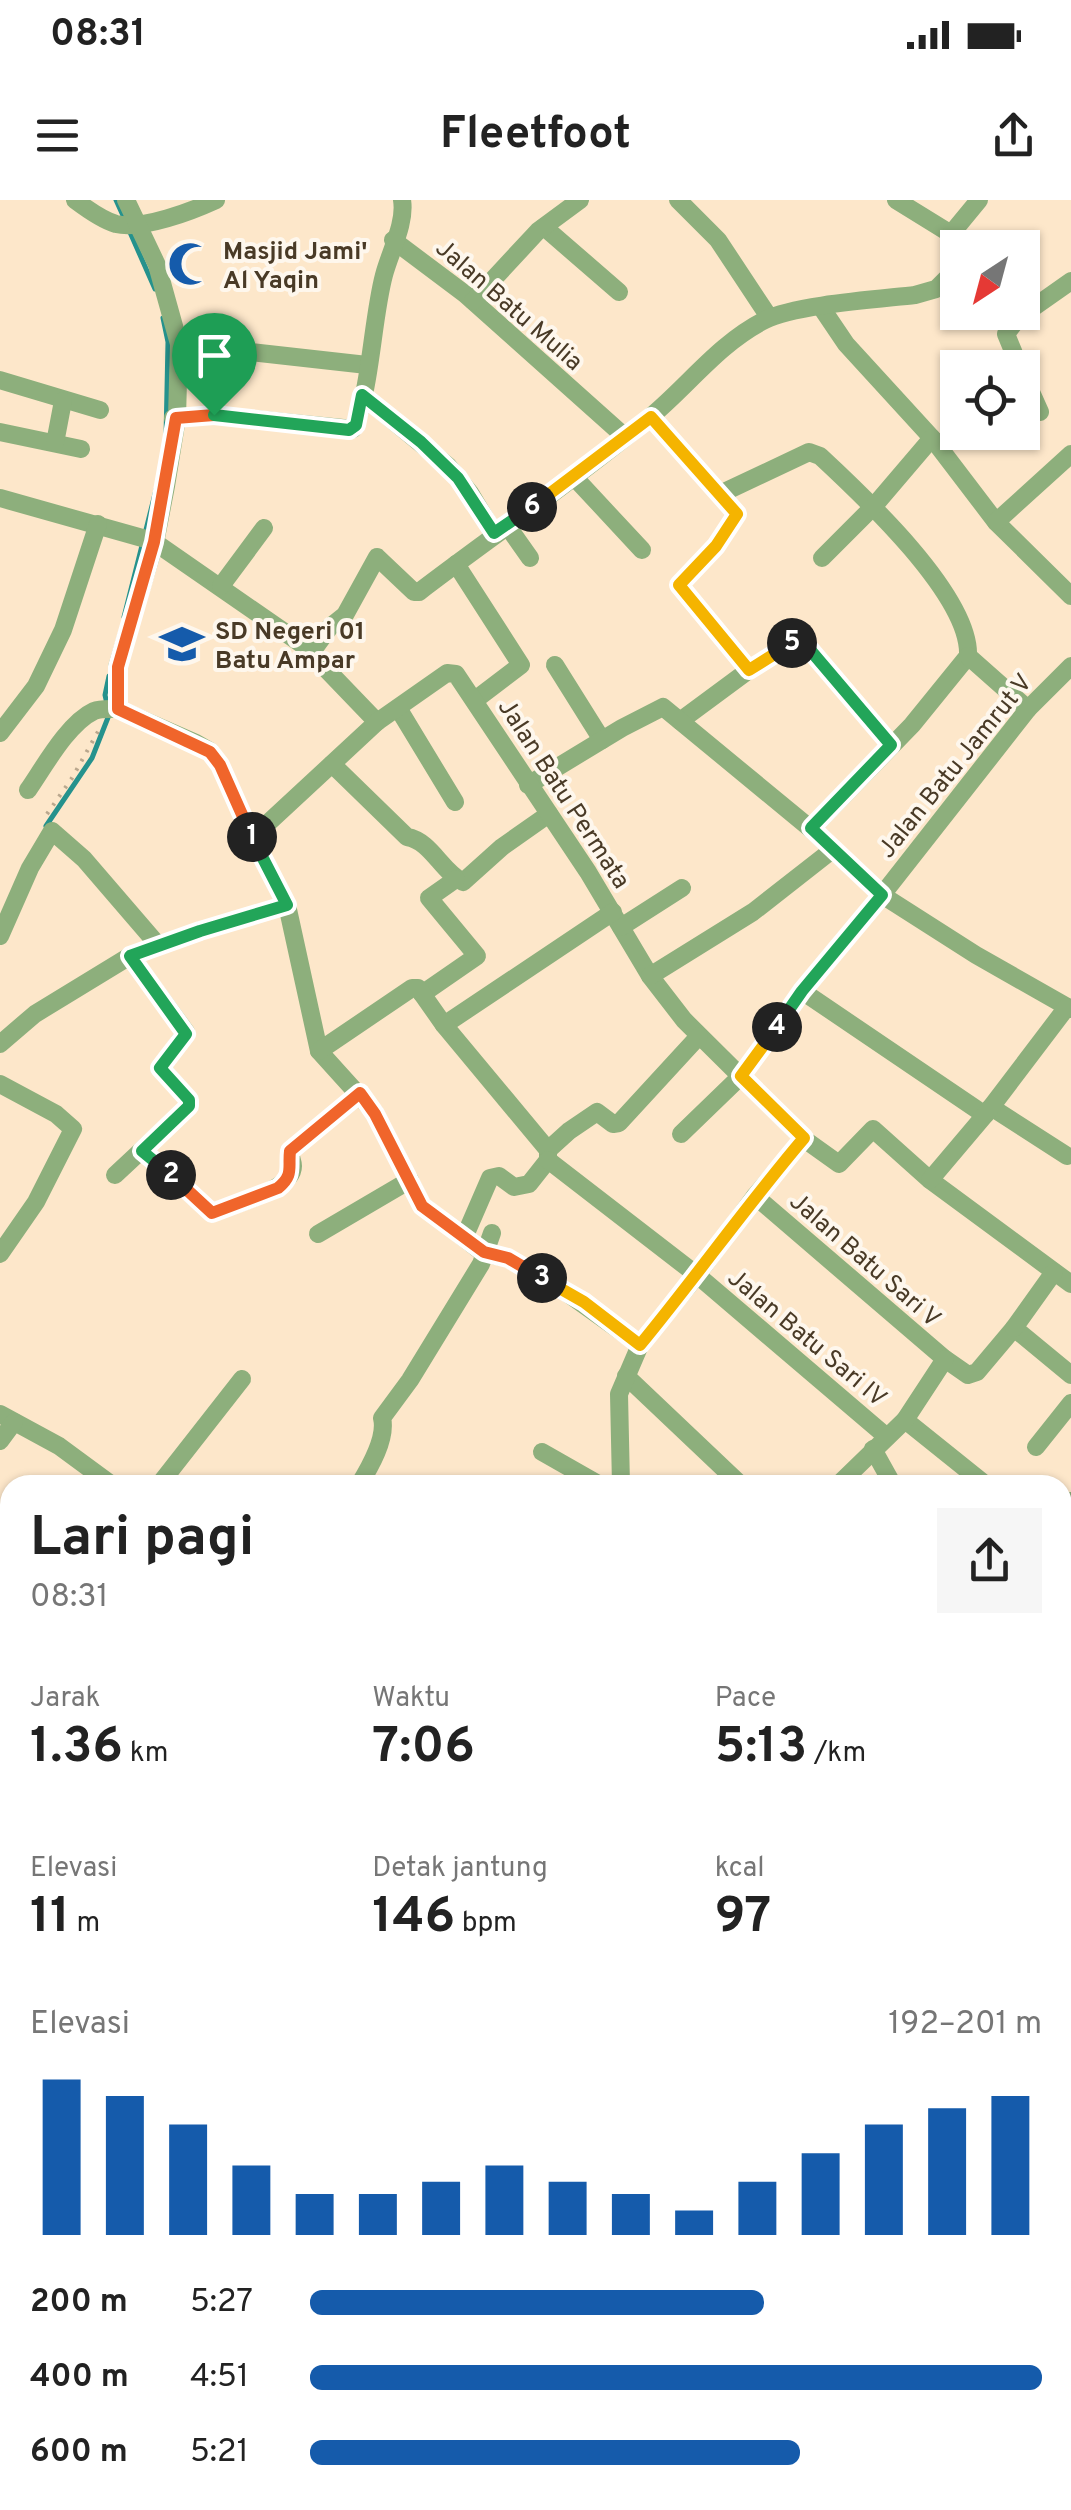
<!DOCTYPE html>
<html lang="id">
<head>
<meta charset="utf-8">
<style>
	:root { --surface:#fff; --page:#f6f6f6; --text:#222; --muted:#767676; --accent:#155bab }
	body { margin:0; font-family:Overpass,sans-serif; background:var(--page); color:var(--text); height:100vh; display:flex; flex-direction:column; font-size:38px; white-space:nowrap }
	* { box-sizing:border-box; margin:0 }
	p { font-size:32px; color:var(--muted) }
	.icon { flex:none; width:55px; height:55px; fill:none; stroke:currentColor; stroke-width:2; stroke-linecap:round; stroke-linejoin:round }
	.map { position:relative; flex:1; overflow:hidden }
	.panel { position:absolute; left:0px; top:1275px; width:1072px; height:1035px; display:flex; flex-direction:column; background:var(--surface); border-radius:30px 30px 0 0; box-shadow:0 2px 8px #0004 }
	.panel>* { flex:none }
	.needle { width:65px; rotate:216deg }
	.tools { position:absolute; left:940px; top:30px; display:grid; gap:20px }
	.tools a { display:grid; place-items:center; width:100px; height:100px; border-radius:0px; background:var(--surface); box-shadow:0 2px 8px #0004; font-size:50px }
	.pin { position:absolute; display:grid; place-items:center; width:85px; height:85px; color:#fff; margin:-102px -42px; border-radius:50% 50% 50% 0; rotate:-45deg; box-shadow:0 0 10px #0007 }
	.pin .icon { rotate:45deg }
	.km { position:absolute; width:50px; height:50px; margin:-25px; border-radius:50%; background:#222; color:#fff; font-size:28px; line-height:50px; text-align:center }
	.round { display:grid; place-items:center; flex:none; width:105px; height:105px; border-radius:0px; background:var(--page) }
	.headline { display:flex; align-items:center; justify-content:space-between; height:170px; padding:0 30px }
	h1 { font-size:55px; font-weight:700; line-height:75px }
	.metrics { display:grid; grid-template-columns:repeat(3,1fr); gap:15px; height:170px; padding:10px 30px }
	.metrics div { display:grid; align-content:center }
	.metrics b { font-size:50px; font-weight:700 }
	.metrics small { font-size:28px; font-weight:400 }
	.metrics p { font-size:28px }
	.chart { height:280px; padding:20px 30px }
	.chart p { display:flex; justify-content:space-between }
	.chart svg { width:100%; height:180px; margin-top:10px; stroke:var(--accent); stroke-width:6 }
	ul { padding:0 30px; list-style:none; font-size:32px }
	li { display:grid; grid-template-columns:160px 120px 1fr; align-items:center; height:75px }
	li i { height:25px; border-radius:12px; background:var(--accent) }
	.status { display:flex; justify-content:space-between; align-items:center; height:70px; padding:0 50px; background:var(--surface); direction:ltr }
	.status svg { height:28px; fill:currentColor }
	header { display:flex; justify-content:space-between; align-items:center; height:130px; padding:0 30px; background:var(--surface); font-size:45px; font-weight:700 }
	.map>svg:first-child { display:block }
</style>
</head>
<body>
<div class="status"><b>08:31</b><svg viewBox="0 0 49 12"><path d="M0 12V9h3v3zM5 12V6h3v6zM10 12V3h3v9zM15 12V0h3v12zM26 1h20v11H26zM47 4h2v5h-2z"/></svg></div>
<header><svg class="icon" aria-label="menu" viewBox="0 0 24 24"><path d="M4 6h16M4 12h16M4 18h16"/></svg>Fleetfoot<svg class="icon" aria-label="share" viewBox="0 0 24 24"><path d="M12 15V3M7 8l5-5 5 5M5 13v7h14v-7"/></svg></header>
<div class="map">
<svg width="1071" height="2310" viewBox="0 0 1071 2310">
	<rect width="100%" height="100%" fill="#fde7ca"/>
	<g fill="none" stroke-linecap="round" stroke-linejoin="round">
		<!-- stream -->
		<g stroke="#25928d" stroke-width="5">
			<polyline points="116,0 125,20"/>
			<polyline points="129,30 155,89"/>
			<polyline points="163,118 168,142 166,237"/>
			<polyline points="124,417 158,282"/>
			<polyline points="107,504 105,495 109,476"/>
			<polyline points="46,626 92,558 109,515"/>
		</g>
		<!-- path -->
		<polyline stroke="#baa78d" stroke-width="4" stroke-dasharray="2.5 8" stroke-linecap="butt" points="47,614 72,578 100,528"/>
		<!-- minor -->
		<g stroke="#8daf7c" stroke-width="18">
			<path d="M75,0C87,9 102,20 116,24C143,30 192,11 216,0"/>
			<polyline points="678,0 718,40 769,117"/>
			<polyline points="896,0 951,34"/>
			<polyline points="544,27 619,92"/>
			<polyline points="393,40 465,94 624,236"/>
			<polyline points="962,48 951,34 979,0"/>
			<polyline points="473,101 538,31 580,0"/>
			<polyline points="821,107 846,144 932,238 996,322 1071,396"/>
			<polyline points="1019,112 1027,112 1071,81"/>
			<polyline points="179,144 367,165"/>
			<polyline points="1020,168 1006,134 1021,114"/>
			<polyline points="1022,172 1040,212"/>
			<polyline points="0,180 100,210"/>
			<polyline points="362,195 448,266 470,293 494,333"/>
			<polyline points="651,217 737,314 716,346 679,385 749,470"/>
			<path d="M173,218L214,215L353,229C371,191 372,120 384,75C390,52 406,23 402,0"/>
			<polyline points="0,232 81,249"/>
			<polyline points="55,243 63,201"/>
			<polyline points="575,278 642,350"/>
			<path d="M720,294L809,252L820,256C862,295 971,396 968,456L912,525L811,629"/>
			<polyline points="0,298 153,341 303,445 377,522"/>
			<polyline points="996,322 1071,254"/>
			<polyline points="506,324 530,358"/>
			<polyline points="822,358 874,306 932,238"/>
			<polyline points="456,364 521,465 475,500"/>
			<polyline points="221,386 264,328"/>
			<path d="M311,453L330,427L345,415L377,357L414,392H419C495,334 575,280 649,218C689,185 718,144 765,120C793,105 880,99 915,95L936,89L958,67"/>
			<polyline points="968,456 1028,509"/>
			<polyline points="555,465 602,540"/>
			<polyline points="398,508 455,602"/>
			<polyline points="118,509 117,467 155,343 166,286 177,218 179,144 157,65 126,0"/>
			<polyline points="680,521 749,470 800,438 891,545"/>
			<polyline points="0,533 36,486 63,430 98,324"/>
			<path d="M332,564L407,637C431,641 441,671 463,682L502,647L549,614"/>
			<polyline points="528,585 622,528 663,507 811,629 882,695 976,755 1071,809"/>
			<path d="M28,590C44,567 68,523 94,511C101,508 111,509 118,509L196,543L210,551L220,565L252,638L287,705L319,851L375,913L422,1005L483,1053L507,1058L560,1088L640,1145"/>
			<polyline points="252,638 377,522 447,473 456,474 588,672 650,776 684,820 804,939 839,964 873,929 930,980 1071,1084"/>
			<polyline points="621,727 682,688"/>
			<polyline points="0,736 30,668 52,631 84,659 158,745"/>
			<polyline points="650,776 753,712 831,651"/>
			<polyline points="802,791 985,915"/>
			<polyline points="422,794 477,756 429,698 456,679"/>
			<polyline points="444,825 613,712"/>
			<polyline points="0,844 35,814 130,756 200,731 287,705"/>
			<polyline points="319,851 412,788 418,788 444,825 548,950 548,960 529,984 514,987 499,976 490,978 464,1038"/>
			<polyline points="0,884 56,914 73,929 36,1002 0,1054"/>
			<polyline points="991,907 1067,956"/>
			<polyline points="681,934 741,876 802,791 882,695 1028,509 1071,466"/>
			<polyline points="548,950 569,931 597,912 613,924 619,923 699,836"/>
			<path d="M143,951L212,1013C231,1004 293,991 293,966C293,961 290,956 290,951L360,893"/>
			<polyline points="548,960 697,1075 887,1237"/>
			<polyline points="115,975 189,906 189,900 161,868 186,832 130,756"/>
			<polyline points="930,980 985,915 1067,807"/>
			<polyline points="755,996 945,1159 968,1175 977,1172 1014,1128 1071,1175"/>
			<polyline points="318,1034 410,980"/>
			<polyline points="1014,1128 1054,1072"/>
			<polyline points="626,1176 741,1285"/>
			<polyline points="0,1214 59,1246 112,1285"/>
			<polyline points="905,1220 986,1285"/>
			<polyline points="0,1241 14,1222"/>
			<polyline points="1036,1247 1071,1203"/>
			<polyline points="873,1249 893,1285"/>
			<polyline points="542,1252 600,1285"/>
			<polyline points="159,1285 242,1179"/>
			<path d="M359,1285C370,1267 387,1238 382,1218L410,1180L481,1064L492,1033"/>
			<polyline points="621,1285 619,1194 640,1145 697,1075 755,996 804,939"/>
			<polyline points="838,1285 905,1220 945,1159"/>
			<polyline points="1062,1311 1071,1301"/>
			<polyline points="0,1485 10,1473"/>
			<polyline points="0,1598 10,1604"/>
			<polyline points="1062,1598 1071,1604"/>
			<polyline points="0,1630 10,1613"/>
			<polyline points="0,1834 10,1818"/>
			<polyline points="0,1987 10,1974"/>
			<polyline points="1062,2021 1071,2008"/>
			<polyline points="1062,2058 1071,2063"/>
			<polyline points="0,2137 10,2143"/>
			<polyline points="0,2204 10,2190"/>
			<polyline points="1062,2262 1071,2267"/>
			<polyline points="0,2264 0,2265"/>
			<polyline points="271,2300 287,2310"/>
			<polyline points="503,2300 519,2310"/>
			<polyline points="878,2310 884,2300"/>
		</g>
	</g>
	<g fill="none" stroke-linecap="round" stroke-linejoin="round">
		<!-- split-1 casing -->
		<g stroke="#fff" stroke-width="20">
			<polyline id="split-1" points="214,215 176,218 154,342 118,467 118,509 210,552 220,565 252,637"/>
		</g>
		<!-- split-2 casing -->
		<g stroke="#fff" stroke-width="20">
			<polyline id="split-2" points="171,975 142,951 189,906 189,900 160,868 186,834 130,756 200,731 287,705 252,637"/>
		</g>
		<!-- split-3 casing -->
		<g stroke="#fff" stroke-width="20">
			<path id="split-3" d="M171,975L212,1013L278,988C294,975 288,968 290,951L360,893L375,914L422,1006L484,1052L508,1058L542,1078"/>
		</g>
		<!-- split-4 casing -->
		<g stroke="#fff" stroke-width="20">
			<path id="split-4" d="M542,1078L584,1102L640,1145C696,1077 747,1005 804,938L741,876L777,827"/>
		</g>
		<!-- split-5 casing -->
		<g stroke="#fff" stroke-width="20">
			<polyline id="split-5" points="777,827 802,791 882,695 811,628 891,545 800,438 792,443"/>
		</g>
		<!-- split-6 casing -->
		<g stroke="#fff" stroke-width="20">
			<polyline id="split-6" points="532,307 651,217 737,314 716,346 679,385 749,470 792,443"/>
		</g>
		<!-- split-7 casing -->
		<g stroke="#fff" stroke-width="20">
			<polyline id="split-7" points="214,215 349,230 356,225 362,195 421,242 458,278 494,333 532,307"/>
		</g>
		<!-- split-1 -->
		<use href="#split-1" stroke="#f0652b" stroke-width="12"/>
		<!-- split-2 -->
		<use href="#split-2" stroke="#22a559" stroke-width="12"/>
		<!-- split-3 -->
		<use href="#split-3" stroke="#f0652b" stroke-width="12"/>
		<!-- split-4 -->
		<use href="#split-4" stroke="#f5b400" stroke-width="12"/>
		<!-- split-5 -->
		<use href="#split-5" stroke="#22a559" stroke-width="12"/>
		<!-- split-6 -->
		<use href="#split-6" stroke="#f5b400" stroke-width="12"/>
		<!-- split-7 -->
		<use href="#split-7" stroke="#22a559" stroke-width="12"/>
	</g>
	<!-- icons -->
	<defs>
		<g id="mosque-bare" transform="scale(3.45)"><path d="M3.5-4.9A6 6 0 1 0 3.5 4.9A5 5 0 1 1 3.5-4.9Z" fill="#155bab" stroke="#fef7ed" stroke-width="2.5" paint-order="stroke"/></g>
		<g id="school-bare" transform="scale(3.45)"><path d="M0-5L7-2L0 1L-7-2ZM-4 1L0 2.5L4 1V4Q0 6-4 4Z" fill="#155bab" stroke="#fef7ed" stroke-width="2.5" paint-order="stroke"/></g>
	</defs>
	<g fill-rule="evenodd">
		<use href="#mosque-bare" x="190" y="64"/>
		<use href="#school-bare" x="182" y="444"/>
	</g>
	<g text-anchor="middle" stroke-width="8" stroke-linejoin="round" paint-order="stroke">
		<!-- poi labels -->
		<g font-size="25" font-weight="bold" fill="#493a26" stroke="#fef7ed" text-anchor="start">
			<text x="223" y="59">Masjid Jami'<tspan x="223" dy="29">Al Yaqin</tspan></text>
			<text x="215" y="439">SD Negeri 01<tspan x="215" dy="29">Batu Ampar</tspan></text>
		</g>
		<!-- street labels -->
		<g font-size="25" fill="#493a26" stroke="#fef7ed">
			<text transform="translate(510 104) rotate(41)" y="9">Jalan Batu Mulia</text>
			<text transform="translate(954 565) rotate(-51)" y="9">Jalan Batu Jamrut V</text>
			<text transform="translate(565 593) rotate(57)" y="9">Jalan Batu Permata</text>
			<text transform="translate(866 1059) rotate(41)" y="9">Jalan Batu Sari V</text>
			<text transform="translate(808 1137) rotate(40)" y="9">Jalan Batu Sari IV</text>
		</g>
	</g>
</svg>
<div class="tools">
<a><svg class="needle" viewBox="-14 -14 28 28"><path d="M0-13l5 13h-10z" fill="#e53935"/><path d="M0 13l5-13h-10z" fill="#767676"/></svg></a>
<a><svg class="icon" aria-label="locate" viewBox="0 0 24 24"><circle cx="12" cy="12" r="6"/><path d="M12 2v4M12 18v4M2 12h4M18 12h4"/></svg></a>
</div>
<div class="pin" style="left:214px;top:215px;background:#1e9e55"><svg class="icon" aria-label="arrive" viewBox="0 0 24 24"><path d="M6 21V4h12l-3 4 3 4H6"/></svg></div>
<b class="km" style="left:252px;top:637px">1</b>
<b class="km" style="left:171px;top:975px">2</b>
<b class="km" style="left:542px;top:1078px">3</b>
<b class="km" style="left:777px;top:827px">4</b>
<b class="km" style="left:792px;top:443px">5</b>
<b class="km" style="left:532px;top:307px">6</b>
<section class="panel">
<div class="headline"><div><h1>Lari pagi</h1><p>08:31</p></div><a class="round"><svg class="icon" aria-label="share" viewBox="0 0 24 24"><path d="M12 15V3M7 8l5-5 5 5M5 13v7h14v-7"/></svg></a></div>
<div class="metrics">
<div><p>Jarak</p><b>1.36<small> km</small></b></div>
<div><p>Waktu</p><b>7:06</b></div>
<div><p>Pace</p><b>5:13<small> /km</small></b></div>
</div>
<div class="metrics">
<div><p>Elevasi</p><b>11<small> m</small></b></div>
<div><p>Detak jantung</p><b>146<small> bpm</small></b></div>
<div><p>kcal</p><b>97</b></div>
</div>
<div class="chart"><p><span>Elevasi</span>192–201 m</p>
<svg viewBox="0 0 160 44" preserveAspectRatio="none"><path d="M5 44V6M15 44V10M25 44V17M35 44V27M45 44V34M55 44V34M65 44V31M75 44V27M85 44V31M95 44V34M105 44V38M115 44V31M125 44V24M135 44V17M145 44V13M155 44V10"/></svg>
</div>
<ul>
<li><b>200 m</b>5:27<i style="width:62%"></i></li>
<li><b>400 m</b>4:51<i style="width:100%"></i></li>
<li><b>600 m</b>5:21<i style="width:67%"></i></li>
</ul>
</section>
</div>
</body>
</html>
